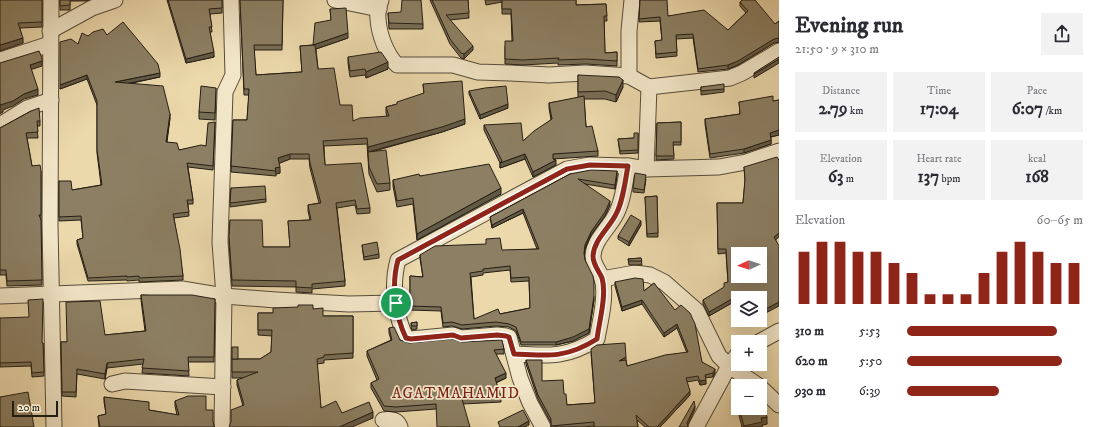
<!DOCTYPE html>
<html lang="en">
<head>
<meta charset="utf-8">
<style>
	:root { --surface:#fff; --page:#f2f2f3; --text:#2b2b33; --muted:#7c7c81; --accent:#8f2418 }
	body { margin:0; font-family:"IM FELL DW Pica",serif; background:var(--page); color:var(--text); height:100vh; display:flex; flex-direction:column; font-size:15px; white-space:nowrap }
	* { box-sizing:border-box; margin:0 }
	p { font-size:13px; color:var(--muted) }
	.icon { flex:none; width:22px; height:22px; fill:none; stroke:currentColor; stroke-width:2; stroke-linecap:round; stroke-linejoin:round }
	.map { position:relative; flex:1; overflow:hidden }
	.drawer { display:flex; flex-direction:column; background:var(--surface); width:320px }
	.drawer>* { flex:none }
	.needle { width:26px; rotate:266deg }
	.controls { position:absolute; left:731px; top:247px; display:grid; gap:8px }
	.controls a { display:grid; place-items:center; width:36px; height:36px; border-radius:0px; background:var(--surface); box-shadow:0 4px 16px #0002; font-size:20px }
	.scale { position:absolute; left:12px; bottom:10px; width:46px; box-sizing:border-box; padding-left:4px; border:2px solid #251e14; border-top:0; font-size:11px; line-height:14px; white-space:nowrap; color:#251e14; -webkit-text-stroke:3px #f2e6c8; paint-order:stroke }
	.pin { position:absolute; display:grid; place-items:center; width:34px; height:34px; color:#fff; margin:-17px; border:2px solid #fff; border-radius:50%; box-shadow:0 1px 4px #0007 }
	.round { display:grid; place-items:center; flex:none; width:42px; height:42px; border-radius:0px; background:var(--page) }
	.overview { display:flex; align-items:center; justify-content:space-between; height:68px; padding:0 16px }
	h1 { font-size:22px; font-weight:700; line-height:30px }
	.stats { display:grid; grid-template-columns:repeat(3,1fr); gap:6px; height:68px; padding:4px 16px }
	.stats div { display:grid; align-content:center; border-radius:0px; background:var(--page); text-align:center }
	.stats b { font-size:17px; font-weight:700 }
	.stats small { font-size:11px; font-weight:400 }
	.stats p { font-size:11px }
	.chart { height:112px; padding:8px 16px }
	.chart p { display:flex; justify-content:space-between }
	.chart svg { width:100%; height:72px; margin-top:4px; stroke:var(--accent); stroke-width:6 }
	ul { padding:0 16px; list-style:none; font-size:13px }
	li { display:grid; grid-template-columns:64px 48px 1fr; align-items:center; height:30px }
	li i { height:10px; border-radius:5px; background:var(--accent) }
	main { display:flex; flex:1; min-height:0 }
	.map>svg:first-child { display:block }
</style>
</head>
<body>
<main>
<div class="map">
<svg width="779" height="427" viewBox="0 0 779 427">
	<rect width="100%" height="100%" fill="#ebd8ab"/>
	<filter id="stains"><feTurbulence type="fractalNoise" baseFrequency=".005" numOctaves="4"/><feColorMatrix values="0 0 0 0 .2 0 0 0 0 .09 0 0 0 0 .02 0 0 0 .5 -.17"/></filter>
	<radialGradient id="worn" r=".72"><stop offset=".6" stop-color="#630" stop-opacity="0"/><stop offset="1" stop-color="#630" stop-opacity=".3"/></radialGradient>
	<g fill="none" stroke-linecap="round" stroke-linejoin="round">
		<!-- minor casing -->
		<g stroke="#564c3a" stroke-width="17">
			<g id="minor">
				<polyline points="51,0 50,225 54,427"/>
				<polyline points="335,0 379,9"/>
				<path d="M381,0C379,6 377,12 378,19C379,34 386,54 397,65H453L478,72L510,73L549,75L585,73L629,76L649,87L730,78L742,73L779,51"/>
				<polyline points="50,31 92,8 115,0"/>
				<polyline points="0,60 50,44"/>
				<polyline points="629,76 629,31 632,0"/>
				<polyline points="0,125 27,108 51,100"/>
				<polyline points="646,169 649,87"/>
				<polyline points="602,279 635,273 650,275 664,282 697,311 719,356 729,366 759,386"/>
				<polyline points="0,296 182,289 224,296 276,300 349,304 395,303"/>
				<polyline points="759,342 779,331"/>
				<path d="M514,354C549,356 567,358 597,339C600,322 607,295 602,278C599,270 593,265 593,256C594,240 608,229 615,216C623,203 625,181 628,166"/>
				<polyline points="112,384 125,381 223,387"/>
				<polyline points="760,387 779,405"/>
				<path d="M383,420C390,419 397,419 400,427"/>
				<polyline points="222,427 224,296 220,242 225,92 233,75 231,0"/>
				<path d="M543,427L530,403L520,378L509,337L506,336L497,335L461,338L453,335L411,339L406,338C395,315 391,285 398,260L567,169L590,165L628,166L646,169L719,167L746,162L779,151"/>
				<polyline points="696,427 729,366 738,354"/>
			</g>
		</g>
		<!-- minor -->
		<use href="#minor" stroke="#f2e6c8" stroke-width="15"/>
	</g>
	<!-- wall -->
	<g fill="#786d55" stroke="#251e14" fill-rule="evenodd">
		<polygon points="0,0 42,0 42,27 20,28 23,43"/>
		<polygon points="60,0 89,0 86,1 70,1 70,10 60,10"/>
		<polygon points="167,0 222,0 222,13 210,14 212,32 210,32 214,57 186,63"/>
		<polygon points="240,0 283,0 282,50 254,50 256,75 302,72 300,46 313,45 331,20 330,9 348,38 316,49 318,69 340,105 353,121 387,117 386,113 386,107 397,104 424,94 423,84 465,124 442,132 371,152 390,183 390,190 377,192 369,174 367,144 324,146 325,165 370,208 370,213 357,214 355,205 337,208 345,281 345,286 312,289 312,293 296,292 296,287 232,286 229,242 230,220 263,247 290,247 288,221 310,220 308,211 308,205 319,203 310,168 309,159 290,159 279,163 280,173 276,174 276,176 231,172 233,120 247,120 249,95 244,95"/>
		<polygon points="430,0 468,0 469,18 450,20 473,50 464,59 461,58 450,44"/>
		<polygon points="485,0 576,0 576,5 606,4 607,21 604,21 605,53 617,52 617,66 586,64 558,65 558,63 523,65 505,64 505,46 512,41 511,14 502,14 502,2 486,5"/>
		<polygon points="640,0 668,16 728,30 746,13 740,6 740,2 775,24 779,21 779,42 774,43 738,65 728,69 698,72 693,38 676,39 677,56 656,58 655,41 662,40 660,21 639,22"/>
		<polygon points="388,13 423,24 423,29 389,29"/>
		<polygon points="107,35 160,77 128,84 170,118 167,142 179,150 206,146 215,122 213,170 188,167 193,200 193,204 188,204 189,216 174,218 183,276 183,280 139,282 139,280 127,281 127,280 88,281 77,244 77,240 83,238 81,220 59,221 59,181 72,190 101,185 97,153 97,105 87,79 60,89 78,44 88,36"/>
		<polygon points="348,57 388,69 366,78 365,75 350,77 348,63"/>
		<polygon points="578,75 623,87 616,102 605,99 584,99 586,127 598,151 598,156 553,159 556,165 533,177 525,159 500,168 500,163 484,130 484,125 523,141 551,120 549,108 549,103 578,98"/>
		<polygon points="701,87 724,89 724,92 701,95"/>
		<polygon points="216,88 215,120 199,119 199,112"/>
		<polygon points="469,91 508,108 480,119 469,94"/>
		<polygon points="779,100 779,135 771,137 771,144 744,153 710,158 705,124 705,119 740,114 739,102 773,101"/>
		<polygon points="31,111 40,121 40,126 37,126 38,138 27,138 32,166 41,171 41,221 42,285 7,286 6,275 0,275 0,128"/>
		<polygon points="681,122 681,145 673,145 674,159 656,160 657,123"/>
		<polygon points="638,133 638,153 620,154 618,139 634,138"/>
		<polygon points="744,167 776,240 738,298 738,302 737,300 709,316 703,304 703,300 724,288 728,282 726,253 718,254 717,203 743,203 745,181"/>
		<path d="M570,174L617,175L615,189L585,184L610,205L605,216L591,235L585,249L584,255L585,260L594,300L589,333L573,341L556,345H521L516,331L509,327L496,326L462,329L452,326L443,327L441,311L410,310V276L423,277L420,259V255L537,249L523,213L492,228L490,217ZM510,270L511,282L529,281L530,308L474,319L471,277L483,275V273Z"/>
		<polygon points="420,176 501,194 417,240 413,204 397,207 393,186 393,180"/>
		<polygon points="646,179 644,193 633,192 633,188"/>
		<polygon points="231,188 266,199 266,202 230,207"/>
		<polygon points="657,196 658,237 647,237 645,197"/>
		<polygon points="641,225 629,246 618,239 618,236"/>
		<polygon points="362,245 379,254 379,258 364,260"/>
		<polygon points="641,258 642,265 629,265 628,259"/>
		<polygon points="615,282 644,291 654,283 702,362 715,373 713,377 705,378 706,384 700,385 698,380 687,382 690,395 660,427 645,427 637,420 638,427 594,427 594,426 583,427 551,427 551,423 538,399 526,364 526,360 542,381 564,394 567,405 595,403 591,353 626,360 627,366 687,353 677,328 664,337 642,304 622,311 615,286"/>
		<polygon points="141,295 215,299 214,362 188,362 189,376 142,373 143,364 107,368 105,379 77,374 76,397 62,396 61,342 67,342 105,335 145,331 141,300"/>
		<polygon points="313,309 323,316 353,316 353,358 324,360 324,363 317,364 321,408 342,413 373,418 243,406 237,385 237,380 242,378 232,378 232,347 238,359 260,359 271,352 272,336 258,335 258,313 273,313"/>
		<polygon points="0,318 42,343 43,343 44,376 32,377 31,366 0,367"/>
		<polygon points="417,322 417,329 412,330 411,327 411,323"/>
		<polygon points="389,328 400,340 409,343 462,342 504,349 504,354 496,354 506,378 496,383 501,397 501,402 463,404 436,409 396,412 384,411 371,388 371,383 377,380 367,356 367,351 391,340 389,333"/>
		<polygon points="104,397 149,410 177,415 175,406 175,401 206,410 213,422 214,426 215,427 99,427 98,416 106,414 104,402"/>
		<polygon points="738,399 738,408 760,408 767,424 762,425 762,427 742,427 737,407 737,400"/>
	</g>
	<!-- shaded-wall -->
	<g fill="#625945" stroke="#251e14">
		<polygon points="348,33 348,38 313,50 313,45"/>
		<polygon points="23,38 23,43 0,51 0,45"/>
		<polygon points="779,38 779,42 774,43 738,65 728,69 728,65 774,39"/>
		<polygon points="473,46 473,50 464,59 464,54"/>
		<polygon points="214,52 214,57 186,63 186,59"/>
		<polygon points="779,59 779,63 754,78 754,74"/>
		<polygon points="42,61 42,66 30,70 30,65"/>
		<polygon points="388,62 388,69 366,78 366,72"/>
		<polygon points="160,73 160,77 115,86 115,82"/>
		<polygon points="87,75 87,79 60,89 60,85"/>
		<polygon points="623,80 623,87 616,102 616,95"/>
		<polygon points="38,89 38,95 24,99 13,106 3,110 3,112 0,114 0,105 24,94"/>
		<polygon points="508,104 508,108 480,119 480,115"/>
		<polygon points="170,114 170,118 166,146 166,142"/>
		<polygon points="465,119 465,124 442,132 368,152 368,147"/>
		<polygon points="779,130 779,135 770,137 770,133"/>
		<polygon points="771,140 771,144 744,153 744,149"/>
		<polygon points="290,154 290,159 278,164 278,158"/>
		<polygon points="525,154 525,159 500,168 500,163"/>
		<polygon points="556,160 556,165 533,177 533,172"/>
		<polygon points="280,167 280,173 276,174 275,168"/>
		<polygon points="617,171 617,175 615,189 615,185"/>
		<polygon points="501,188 501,194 417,240 417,234"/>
		<polygon points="610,201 610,205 605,216 591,235 585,249 584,257 585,245 591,232"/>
		<polygon points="523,209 523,213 492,228 492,225"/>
		<polygon points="641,221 641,225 629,246 629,242"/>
		<polygon points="779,233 779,237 774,241 774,237"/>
		<polygon points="594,296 594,300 589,333 573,341 556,345 556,342"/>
		<polygon points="737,296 737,300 709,316 709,312"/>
		<polygon points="642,300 642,304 622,311 622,307"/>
		<polygon points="779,302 779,306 760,316 760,312"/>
		<polygon points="677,324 677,328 664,337 664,333"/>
		<polygon points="626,357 626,361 619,361"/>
		<polygon points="107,363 107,368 105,379 105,374"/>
		<polygon points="715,369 715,373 713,377 713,373"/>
		<polygon points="506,373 506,378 495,383 495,378"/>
		<polygon points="706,380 706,384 700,385 700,381"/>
		<polygon points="690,391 690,395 660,427 657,427"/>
		<polygon points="695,406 695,409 687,427 687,423"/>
		<polygon points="373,412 373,418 352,427 339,427"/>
		<polygon points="767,417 767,424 762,425 762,427 744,427 744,426 761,418"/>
		<polygon points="529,421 529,425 525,427 518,427"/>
	</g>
	<!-- building -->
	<g fill="#8c7f63" stroke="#251e14" fill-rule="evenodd">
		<polygon points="0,0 42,0 42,22 18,23 23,38 0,45"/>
		<polygon points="60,0 70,0 70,5 60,6"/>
		<polygon points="168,0 222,0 222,8 209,9 212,27 209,27 214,52 186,59"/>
		<polygon points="240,0 283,0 282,45 254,45 256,75 302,72 300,46 315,45 318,69 334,68 340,105 352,105 353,121 360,118 389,116 386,107 397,104 397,102 424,93 423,84 462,81 465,119 442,127 368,147 367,138 323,141 325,165 361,163 370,208 357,209 355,200 336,203 345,281 312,284 312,288 296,287 296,281 232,280 229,236 230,220 262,220 263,247 290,247 288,221 311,220 308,205 321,203 310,163 309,154 290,154 278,158 280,167 275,168 276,171 231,166 233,120 247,120 249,89 244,89"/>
		<polygon points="402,0 421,0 423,24 389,23 388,13 401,12"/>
		<polygon points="432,0 468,0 469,13 446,15 473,46 464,54 461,53 450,39"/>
		<polygon points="502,0 576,0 576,5 606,4 607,16 604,16 605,53 617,52 617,61 586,59 558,60 559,58 523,60 505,59 505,41 513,41 511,9 502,9"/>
		<polygon points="640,0 667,0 668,16 704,10 728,30 748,11 740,2 742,0 755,0 775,24 779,21 779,38 774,39 738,61 728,65 698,69 693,34 676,35 677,52 656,54 655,41 662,40 660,17 639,19"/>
		<polygon points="346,8 348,33 313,45 315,23 331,20 330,9"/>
		<polygon points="123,22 158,64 160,73 115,82 163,86 170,114 166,142 177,143 179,150 201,145 206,146 208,123 215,122 213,166 187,163 193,200 187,200 189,212 173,214 180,249 183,276 139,278 139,276 127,277 127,276 88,278 77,240 83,238 81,216 59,217 59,181 71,181 72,190 102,185 97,150 97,101 87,75 60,85 60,42 71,39 78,44 82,33 88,36 93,32 103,29 107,35"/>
		<polygon points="39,51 42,58 42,61 30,65 38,89 24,94 13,101 0,105 0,63"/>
		<polygon points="381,52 388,62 366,72 365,69 350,71 348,57"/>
		<polygon points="779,57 779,59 754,74 754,73"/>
		<polygon points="578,75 619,77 623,80 616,95 605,91 578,92"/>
		<polygon points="724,84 724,89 701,91 701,87"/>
		<polygon points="201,86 216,88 215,113 199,112"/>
		<polygon points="506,86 508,104 480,115 469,91 485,88"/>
		<polygon points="584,96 586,127 592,126 598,151 553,154 553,159 556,160 533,172 525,154 500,163 502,161 484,125 521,123 523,141 534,131 552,119 549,103"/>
		<polygon points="773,96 773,101 779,100 779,130 770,133 771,140 744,149 710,154 705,119 740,114 739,102"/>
		<polygon points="39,108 40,121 37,121 38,132 26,133 32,166 40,165 41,171 41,215 39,215 41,220 42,280 7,281 6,270 0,270 0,128 31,111"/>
		<polygon points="681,122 681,142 673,142 674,156 656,156 657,123"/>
		<polygon points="634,133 638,133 638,150 620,151 618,139 634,138"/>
		<polygon points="386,150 390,183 377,184 369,167 368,152"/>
		<path d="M777,157L779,160V233L774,237L779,246V302L760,312V298H738L737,296L709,312L703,300L724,287V283L728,282L726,249H718L717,203H743L745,179L744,167ZM738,254H760V276H738Z"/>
		<polygon points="489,164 501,188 417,234 413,198 397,201 393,180 419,174 420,176"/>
		<path d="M591,170L617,171L615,185L578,179L610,201L605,212L591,232L585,245L584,253L585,260L593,276L594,282V296L589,329L573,337L556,342H521L516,327L509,324L496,322L462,325L452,322L443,323L441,307L410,306V276L423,277L420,255L435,246L486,244V239L500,238L502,250L539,249L523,209L492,225L490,217L570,174ZM510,266L511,278L529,277L530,308L500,314L498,309L474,319L470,273L483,271V269Z"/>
		<polygon points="635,173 646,175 644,190 633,188"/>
		<polygon points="265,186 266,199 230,203 231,188"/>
		<polygon points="657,196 658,233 647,234 645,197"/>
		<polygon points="631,215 641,221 629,242 618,236"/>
		<polygon points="377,242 379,254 364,257 362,245"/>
		<polygon points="641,258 642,261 629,261 628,259"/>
		<polygon points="635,278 643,279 644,291 654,283 675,310 681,305 690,313 695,324 702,362 715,369 713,373 705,375 706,380 700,381 698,376 686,378 690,391 657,427 649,427 636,415 638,427 594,427 594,422 551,426 551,419 538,395 526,360 542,360 542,381 563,380 564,394 566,394 567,405 595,403 591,349 597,345 625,343 626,357 619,361 626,360 627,366 665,355 688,352 677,324 664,333 642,300 622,307 615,282"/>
		<polygon points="141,295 192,295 215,299 214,357 188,357 189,371 142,368 144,359 107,363 105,374 77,369 76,392 62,392 61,342 67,342 66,302 100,301 105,335 146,331"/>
		<polygon points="43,299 42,343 43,343 44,372 32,373 31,362 0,363 0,318 29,317 28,300"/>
		<polygon points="298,305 313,305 313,309 323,308 323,316 353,316 353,353 324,355 324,357 317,359 321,408 336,401 342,413 369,402 373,412 339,427 229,427 231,422 231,410 244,405 237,380 258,372 232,372 232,359 260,359 271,352 272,330 258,330 258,313 273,313 273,308 298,307"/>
		<polygon points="417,322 417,326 412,326 411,323"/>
		<polygon points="394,327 400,340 409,343 452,339 462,342 502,340 504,349 494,350 506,373 495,378 501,397 462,399 470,427 437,427 436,404 396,407 384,406 371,383 379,379 367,351 392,340 389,328"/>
		<rect x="232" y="347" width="6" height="12"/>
		<polygon points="28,392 34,427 0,427 0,397"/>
		<polygon points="188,396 206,396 206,410 213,410 213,421 214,426 215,427 100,427 98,416 106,414 104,397 149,402 149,410 179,415 175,401"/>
		<polygon points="694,401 695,406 687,423 688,427 679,427"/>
		<polygon points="764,403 767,417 761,418 762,422 744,426 739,408 760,408 760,404"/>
		<polygon points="523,410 529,421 518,427 500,427 498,422"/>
	</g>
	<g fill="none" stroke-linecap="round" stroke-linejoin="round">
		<!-- route casing -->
		<g stroke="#fff" stroke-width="8">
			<path id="route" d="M590,165L628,166C625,181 623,203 615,216C608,229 594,240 593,256C593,265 599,271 602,278C607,295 599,322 597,339C567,358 549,356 514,354L509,337L506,336L497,335L461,338L453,335L411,339L406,338C395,315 391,285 398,260L567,169Z"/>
		</g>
		<!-- route -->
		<use href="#route" stroke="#8f2418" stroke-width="5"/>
	</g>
	<g text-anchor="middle" stroke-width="3.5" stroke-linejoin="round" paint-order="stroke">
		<!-- neighbourhood labels -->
		<g font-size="15" letter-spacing="1" fill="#7a1f14" stroke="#f2e6c8">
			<text x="456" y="398">AGATMAHAMID</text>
		</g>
	</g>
	<rect width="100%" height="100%" filter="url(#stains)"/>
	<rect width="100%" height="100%" fill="url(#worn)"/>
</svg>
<div class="controls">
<a><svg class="needle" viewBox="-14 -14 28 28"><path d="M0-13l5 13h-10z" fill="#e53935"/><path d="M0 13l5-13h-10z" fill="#7c7c81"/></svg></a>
<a><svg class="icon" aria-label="layers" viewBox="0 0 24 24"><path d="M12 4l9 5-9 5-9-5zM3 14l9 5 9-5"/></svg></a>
<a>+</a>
<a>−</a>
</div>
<div class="scale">20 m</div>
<div class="pin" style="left:396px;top:303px;background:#1e9e55"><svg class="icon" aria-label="arrive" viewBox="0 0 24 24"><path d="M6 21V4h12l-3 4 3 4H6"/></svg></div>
</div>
<section class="drawer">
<div class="overview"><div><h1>Evening run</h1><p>21:50 · 9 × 310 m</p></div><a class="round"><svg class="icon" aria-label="share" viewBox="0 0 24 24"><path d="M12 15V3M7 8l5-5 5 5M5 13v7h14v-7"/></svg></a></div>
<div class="stats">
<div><p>Distance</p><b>2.79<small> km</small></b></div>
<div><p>Time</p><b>17:04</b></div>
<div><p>Pace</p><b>6:07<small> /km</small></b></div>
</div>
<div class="stats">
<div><p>Elevation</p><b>63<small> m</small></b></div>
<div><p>Heart rate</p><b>137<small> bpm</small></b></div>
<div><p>kcal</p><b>168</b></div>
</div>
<div class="chart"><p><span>Elevation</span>60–65 m</p>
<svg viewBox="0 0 160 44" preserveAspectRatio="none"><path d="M5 44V12M15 44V6M25 44V6M35 44V12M45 44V12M55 44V19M65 44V25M75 44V38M85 44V38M95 44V38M105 44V25M115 44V12M125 44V6M135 44V12M145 44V19M155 44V19"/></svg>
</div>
<ul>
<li><b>310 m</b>5:53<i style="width:85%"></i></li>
<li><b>620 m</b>5:50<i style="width:88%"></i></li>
<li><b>930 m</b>6:39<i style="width:52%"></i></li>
</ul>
</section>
</main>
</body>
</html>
